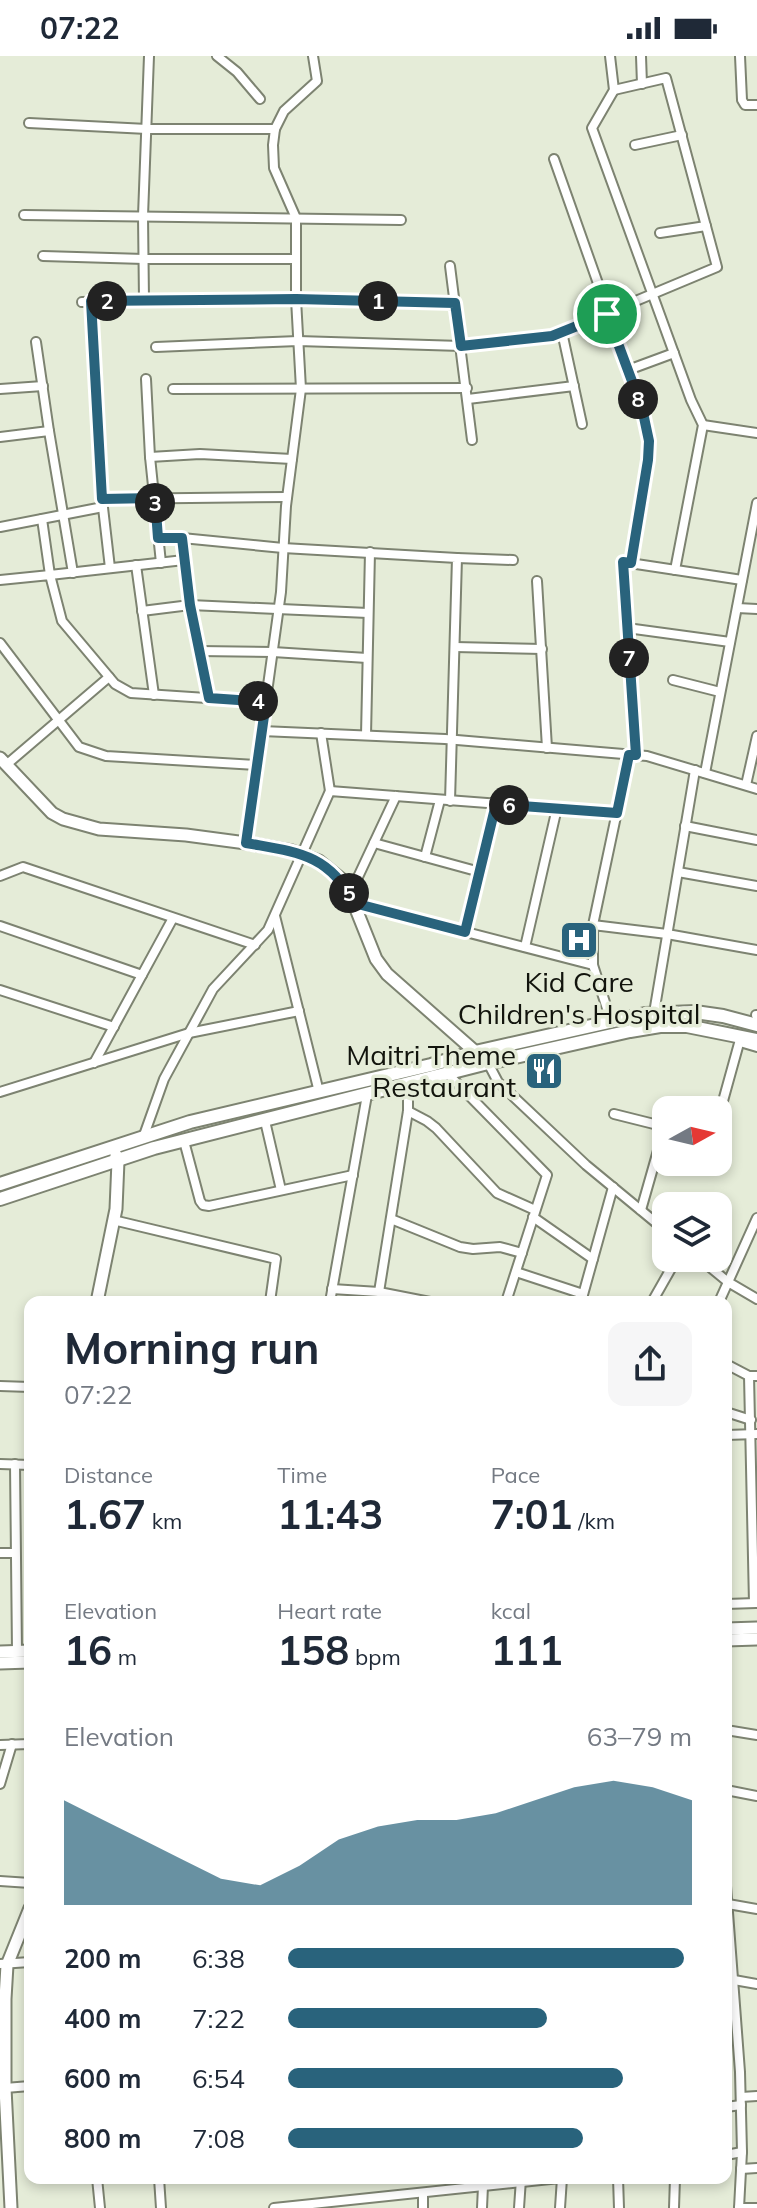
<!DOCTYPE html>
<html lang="en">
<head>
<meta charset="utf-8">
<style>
	:root { --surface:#fff; --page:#f6f6f7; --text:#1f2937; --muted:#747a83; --accent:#29637c }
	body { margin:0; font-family:Mulish,sans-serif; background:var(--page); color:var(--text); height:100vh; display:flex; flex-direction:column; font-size:30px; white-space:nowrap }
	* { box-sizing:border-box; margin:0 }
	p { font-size:26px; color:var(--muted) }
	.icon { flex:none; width:44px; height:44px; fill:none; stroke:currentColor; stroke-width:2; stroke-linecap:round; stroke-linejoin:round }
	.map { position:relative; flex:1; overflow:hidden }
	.side { position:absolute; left:24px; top:1240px; width:708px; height:888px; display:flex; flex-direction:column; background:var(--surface); border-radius:16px; box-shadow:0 4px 12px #0003 }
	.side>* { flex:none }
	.needle { width:52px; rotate:82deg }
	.controls { position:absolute; left:652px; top:1040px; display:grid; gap:16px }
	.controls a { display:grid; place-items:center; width:80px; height:80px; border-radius:16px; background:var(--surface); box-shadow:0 4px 12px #0003; font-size:40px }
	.pin { position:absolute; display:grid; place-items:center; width:68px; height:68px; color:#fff; margin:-34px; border:4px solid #fff; border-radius:50%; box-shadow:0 2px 8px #0007 }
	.km { position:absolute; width:40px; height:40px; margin:-20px; border-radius:50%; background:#222; color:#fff; font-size:22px; line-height:40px; text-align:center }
	.round { display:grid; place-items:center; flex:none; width:84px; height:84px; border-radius:16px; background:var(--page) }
	.head { display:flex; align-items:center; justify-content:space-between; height:136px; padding:0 40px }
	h1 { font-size:44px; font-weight:700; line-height:60px }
	.figures { display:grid; grid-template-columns:repeat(3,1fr); gap:12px; height:136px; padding:8px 40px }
	.figures div { display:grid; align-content:center }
	.figures b { font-size:40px; font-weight:700 }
	.figures small { font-size:22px; font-weight:400 }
	.figures p { font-size:22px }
	.chart { height:224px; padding:16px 40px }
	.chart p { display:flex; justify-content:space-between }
	.chart svg { width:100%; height:144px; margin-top:8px; fill:var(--accent); opacity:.7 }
	ul { padding:0 40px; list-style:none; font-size:26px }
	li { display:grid; grid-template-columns:128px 96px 1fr; align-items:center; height:60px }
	li i { height:20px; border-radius:10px; background:var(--accent) }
	.status { display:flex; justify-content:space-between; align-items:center; height:56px; padding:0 40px; background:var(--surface); direction:ltr }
	.status svg { height:22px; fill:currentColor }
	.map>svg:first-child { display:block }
</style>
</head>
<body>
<div class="status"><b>07:22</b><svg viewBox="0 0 49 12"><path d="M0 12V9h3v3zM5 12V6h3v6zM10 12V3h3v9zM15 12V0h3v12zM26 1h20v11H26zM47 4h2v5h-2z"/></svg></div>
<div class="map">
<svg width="757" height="2152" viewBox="0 0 757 2152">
	<rect width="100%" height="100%" fill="#e5ecd8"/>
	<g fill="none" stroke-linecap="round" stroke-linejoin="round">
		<!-- street casing -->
		<g stroke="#7d8371" stroke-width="12">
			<g id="street">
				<polyline points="149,0 143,160 144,244 296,243 455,247"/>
				<polyline points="217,0 237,16 260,43"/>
				<polyline points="610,0 614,34 592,72 691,344 703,369 675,514"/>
				<polyline points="641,0 642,28"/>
				<polyline points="740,0 742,44 745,49 757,49"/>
				<polyline points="29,67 147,73 275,73"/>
				<polyline points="635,89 682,79"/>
				<path d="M554,103L642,352C656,403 640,456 631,507"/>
				<polyline points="24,159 401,164"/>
				<polyline points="660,177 706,170"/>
				<polyline points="43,200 144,203 295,203"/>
				<polyline points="450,210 472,384"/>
				<polyline points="91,245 102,443 110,512"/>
				<polyline points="82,246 144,244"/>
				<polyline points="562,276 582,368"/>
				<polyline points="36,286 49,375"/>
				<polyline points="156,291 298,285 461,290 552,280 717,211 666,22 614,34"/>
				<polyline points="628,314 674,297"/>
				<polyline points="146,323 150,401 161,507"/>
				<polyline points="0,333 43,330"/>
				<polyline points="173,333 467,332"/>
				<polyline points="468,343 574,330"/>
				<polyline points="703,369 757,377"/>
				<polyline points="0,381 49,375 73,517"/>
				<polyline points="150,401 200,398 292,403"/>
				<polyline points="102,443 287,441"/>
				<polyline points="42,463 50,519 184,504 190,549 209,642"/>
				<polyline points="0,471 103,451"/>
				<polyline points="158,482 182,482"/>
				<polyline points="457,502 513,504"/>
				<polyline points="184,504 182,482 283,492 457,502 450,745"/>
				<polyline points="136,509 154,639"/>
				<polyline points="0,524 50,519 62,565 115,628 131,637 266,646"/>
				<polyline points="537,525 547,692"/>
				<polyline points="737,552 757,553"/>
				<polyline points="142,555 190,549 368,557"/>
				<polyline points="627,572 730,586"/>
				<polyline points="0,587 79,691 106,700 257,709"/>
				<polyline points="455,591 542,593"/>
				<polyline points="199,595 273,596 367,602"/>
				<polyline points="673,624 720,636"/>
				<polyline points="262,675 445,683 647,700 757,733"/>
				<polyline points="321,677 330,735"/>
				<polyline points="366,679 370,496"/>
				<polyline points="636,699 623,506 742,524"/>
				<polyline points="6,709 109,621"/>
				<polyline points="705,717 757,447"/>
				<polyline points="746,729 757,680"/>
				<polyline points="685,770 757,784"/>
				<polyline points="246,787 281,536 286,450 301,333 296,243 296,162 274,112 273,89 275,73 284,55 317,25 313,0"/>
				<polyline points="374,787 480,816"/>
				<polyline points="425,801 440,744"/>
				<polyline points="678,816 757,830"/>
				<polyline points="0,820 23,811 255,889"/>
				<polyline points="350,838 396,740"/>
				<polyline points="354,847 593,909"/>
				<polyline points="275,860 319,1036"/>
				<polyline points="593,869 629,699"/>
				<polyline points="0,870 142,919"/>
				<polyline points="465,876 496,748"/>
				<polyline points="525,891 557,752"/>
				<polyline points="0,934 114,971"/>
				<polyline points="654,957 695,714"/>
				<polyline points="756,959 757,959"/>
				<polyline points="611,965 593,909 593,869 667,878 757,894"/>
				<polyline points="740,986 757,991"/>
				<polyline points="94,1007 173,862"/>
				<polyline points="488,1007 498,1026 586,1109 666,1175"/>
				<polyline points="448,1018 547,1119 506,1246"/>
				<polyline points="408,1029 408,1055 379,1236 430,1246"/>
				<polyline points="0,1036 189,977 299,955"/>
				<polyline points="408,1055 427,1065 436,1072 497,1137 535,1154"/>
				<polyline points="614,1058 666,1071"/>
				<polyline points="718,1063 741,980"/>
				<polyline points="265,1065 281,1134"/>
				<polyline points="143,1082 164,1023 213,933 268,874 330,735 617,757"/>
				<polyline points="184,1085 200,1145 203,1149 209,1150 353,1119"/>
				<polyline points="641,1154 665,1070"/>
				<polyline points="533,1161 593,1203"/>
				<polyline points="391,1163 460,1191 473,1193 500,1191 522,1197"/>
				<polyline points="113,1164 276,1203 270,1246"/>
				<polyline points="699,1202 728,1226 757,1243"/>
				<polyline points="516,1216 583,1238"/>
				<polyline points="332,1233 379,1236"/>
				<polyline points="330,1246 367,1039"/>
				<polyline points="581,1246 613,1131"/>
				<polyline points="652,1246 677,1202"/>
				<polyline points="719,1246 757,1162"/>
				<polyline points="726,1308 749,1320"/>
				<polyline points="0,1330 30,1331"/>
				<polyline points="726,1356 751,1364"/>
				<polyline points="726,1379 757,1378"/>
				<polyline points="0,1408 30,1409"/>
				<polyline points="15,1408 17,1595"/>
				<polyline points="0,1497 14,1497"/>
				<polyline points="754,1547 749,1320 757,1320"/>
				<polyline points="726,1548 756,1547"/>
				<polyline points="726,1674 757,1679"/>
				<polyline points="0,1689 30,1688"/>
				<polyline points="0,1728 12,1688"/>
				<polyline points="726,1734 757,1740"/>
				<polyline points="0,1825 30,1827"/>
				<polyline points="726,1830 740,2016 742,2096 739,2152"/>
				<polyline points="728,1848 757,1853"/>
				<polyline points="0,1908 30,1906"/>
				<polyline points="734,1924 757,1928"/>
				<polyline points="5,2032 30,2030"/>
				<polyline points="741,2041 757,2040"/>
				<polyline points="726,2051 741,2049"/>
				<polyline points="726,2099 742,2096"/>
				<polyline points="741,2113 757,2112"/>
				<polyline points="97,2122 100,2152"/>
				<polyline points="159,2122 161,2152"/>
				<polyline points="618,2122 619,2152"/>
				<polyline points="274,2152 560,2122"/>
				<polyline points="423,2152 423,2137"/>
				<polyline points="482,2152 483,2130"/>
				<polyline points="519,2152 521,2123"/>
				<polyline points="560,2152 562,2122"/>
				<polyline points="674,2152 675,2122"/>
				<polyline points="739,2152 757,2152"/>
			</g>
		</g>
		<!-- secondary casing -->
		<g stroke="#7d8371" stroke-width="15">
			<g id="secondary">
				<polyline points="0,702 52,757 63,763 99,773 186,779 246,787 292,795 319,805 340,822 350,838 376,903 387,918 488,1007"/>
				<polyline points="97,1246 116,1153 118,1105 116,1099"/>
				<polyline points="726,1573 757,1572"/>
				<polyline points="726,1584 757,1583"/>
				<polyline points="0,1596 30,1595"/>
				<polyline points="0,1607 30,1606"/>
				<polyline points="11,2152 5,2032 5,1943 7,1909 30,1852"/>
			</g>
		</g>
		<!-- primary casing -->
		<g stroke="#7d8371" stroke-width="16">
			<g id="primary">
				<polyline points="0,1128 190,1066 431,1009 475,996 645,958 695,956 723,960 757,969"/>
				<polyline points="0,1143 154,1092 488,1007 630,975 660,970 687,970 757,984"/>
			</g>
		</g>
		<!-- street -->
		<use href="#street" stroke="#fff" stroke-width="8"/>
		<!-- secondary -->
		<use href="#secondary" stroke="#fff" stroke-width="11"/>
		<!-- primary -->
		<use href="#primary" stroke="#fff" stroke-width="12"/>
	</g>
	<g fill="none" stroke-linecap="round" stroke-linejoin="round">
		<!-- route casing -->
		<g stroke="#fff" stroke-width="16">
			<path id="route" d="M296,243L455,247L461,290L552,280L607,258L642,352L649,385L648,404L631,507L623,506L636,699H629L617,757L496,748L465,876L354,847C329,797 295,796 246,787L266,646L209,642L190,549L182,482H158L155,442L102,443L91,245Z"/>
		</g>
		<!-- route -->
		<use href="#route" stroke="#29637c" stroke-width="10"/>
	</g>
	<!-- icons -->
	<defs>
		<g id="hospital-square" transform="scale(2)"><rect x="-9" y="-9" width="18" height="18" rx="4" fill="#29637c" stroke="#e5ecd8"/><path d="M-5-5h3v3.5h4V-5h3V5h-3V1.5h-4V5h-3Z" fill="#fff"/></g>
		<g id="restaurant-square" transform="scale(2)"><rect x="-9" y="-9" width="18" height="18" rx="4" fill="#29637c" stroke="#e5ecd8"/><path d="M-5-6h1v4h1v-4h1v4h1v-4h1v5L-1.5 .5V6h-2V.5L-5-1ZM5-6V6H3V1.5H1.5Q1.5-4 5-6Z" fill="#fff"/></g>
	</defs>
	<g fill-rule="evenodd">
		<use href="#hospital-square" x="579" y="884"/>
		<use href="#restaurant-square" x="544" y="1015"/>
	</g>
	<g text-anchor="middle" stroke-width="7" stroke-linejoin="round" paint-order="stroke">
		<!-- poi labels -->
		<g font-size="28" fill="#12140d" stroke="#e5ecd8">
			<text x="579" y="936">Kid Care<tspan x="579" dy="32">Children's Hospital</tspan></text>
			<text x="516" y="1009" text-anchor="end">Maitri Theme<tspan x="516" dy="32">Restaurant</tspan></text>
		</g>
	</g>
</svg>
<div class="controls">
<a><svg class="needle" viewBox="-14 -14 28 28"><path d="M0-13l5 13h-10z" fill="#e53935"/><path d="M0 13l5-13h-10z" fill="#747a83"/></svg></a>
<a><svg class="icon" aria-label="layers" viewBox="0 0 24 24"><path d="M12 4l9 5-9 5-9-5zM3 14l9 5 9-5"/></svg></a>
</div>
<div class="pin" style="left:607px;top:258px;background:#1e9e55"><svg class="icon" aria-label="arrive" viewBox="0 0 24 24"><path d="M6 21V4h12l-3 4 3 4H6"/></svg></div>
<b class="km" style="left:378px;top:245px">1</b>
<b class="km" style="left:107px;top:245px">2</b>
<b class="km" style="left:155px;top:447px">3</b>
<b class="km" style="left:258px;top:645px">4</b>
<b class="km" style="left:349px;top:837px">5</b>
<b class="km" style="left:509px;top:749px">6</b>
<b class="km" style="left:629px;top:602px">7</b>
<b class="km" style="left:638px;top:343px">8</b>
<section class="side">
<div class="head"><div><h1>Morning run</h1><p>07:22</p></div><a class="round"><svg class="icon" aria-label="share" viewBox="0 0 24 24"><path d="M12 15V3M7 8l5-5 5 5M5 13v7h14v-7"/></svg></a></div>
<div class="figures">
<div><p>Distance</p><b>1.67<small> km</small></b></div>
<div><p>Time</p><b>11:43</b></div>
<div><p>Pace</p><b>7:01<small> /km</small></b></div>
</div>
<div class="figures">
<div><p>Elevation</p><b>16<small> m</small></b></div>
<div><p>Heart rate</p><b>158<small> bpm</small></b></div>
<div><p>kcal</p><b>111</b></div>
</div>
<div class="chart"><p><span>Elevation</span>63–79 m</p>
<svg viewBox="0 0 160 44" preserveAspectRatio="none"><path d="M0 44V12L10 18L20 24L30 30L40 36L50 38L60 32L70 24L80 20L90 18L100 18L110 16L120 12L130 8L140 6L150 8L160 12V44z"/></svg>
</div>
<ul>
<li><b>200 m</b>6:38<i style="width:98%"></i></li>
<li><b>400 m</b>7:22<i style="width:64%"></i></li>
<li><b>600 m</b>6:54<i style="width:83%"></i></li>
<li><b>800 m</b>7:08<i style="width:73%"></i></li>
</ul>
</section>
</div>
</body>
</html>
